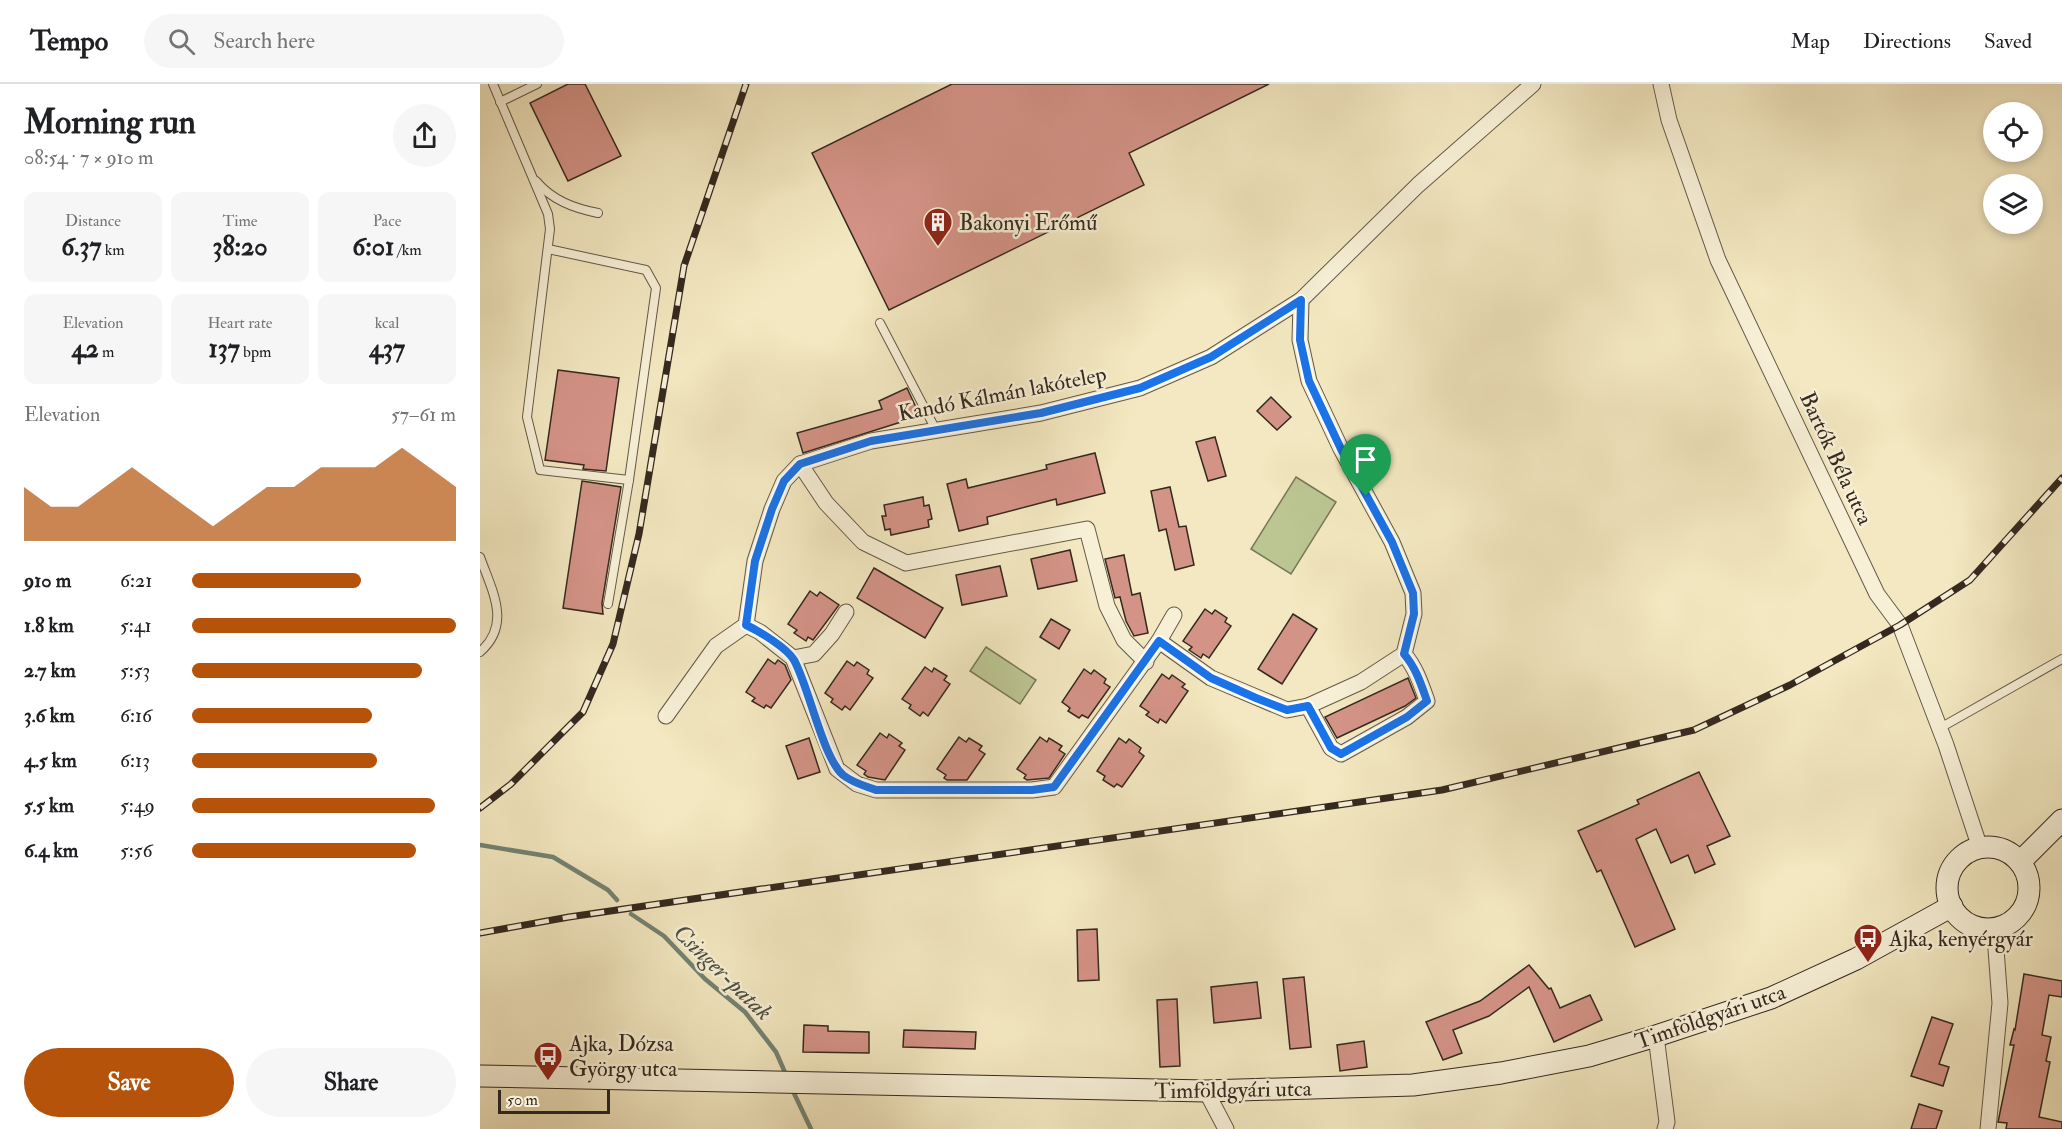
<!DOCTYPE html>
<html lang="en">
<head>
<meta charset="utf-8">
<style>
	:root { --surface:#fff; --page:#f6f6f6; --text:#202124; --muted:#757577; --line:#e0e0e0; --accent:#b45309 }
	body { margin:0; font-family:"IM FELL Double Pica",serif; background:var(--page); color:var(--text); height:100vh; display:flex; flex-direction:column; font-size:22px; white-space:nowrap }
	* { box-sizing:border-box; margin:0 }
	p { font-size:20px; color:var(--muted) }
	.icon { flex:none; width:33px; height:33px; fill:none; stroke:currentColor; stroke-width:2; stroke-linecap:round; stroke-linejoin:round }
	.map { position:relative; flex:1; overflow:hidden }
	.sheet { display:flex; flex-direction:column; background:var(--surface); width:480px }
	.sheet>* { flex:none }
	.tools { position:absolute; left:1503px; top:18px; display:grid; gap:12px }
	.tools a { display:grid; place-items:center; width:60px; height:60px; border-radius:50%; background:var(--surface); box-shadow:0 3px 9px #0003; font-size:30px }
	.scale { position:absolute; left:18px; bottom:15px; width:112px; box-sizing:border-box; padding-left:6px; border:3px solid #35291f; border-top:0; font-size:16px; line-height:21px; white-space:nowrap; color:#35291f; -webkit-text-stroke:4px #f7f0d7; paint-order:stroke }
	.pin { position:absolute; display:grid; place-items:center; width:51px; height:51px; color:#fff; margin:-62px -26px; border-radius:50% 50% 50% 0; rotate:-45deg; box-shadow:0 0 6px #0007 }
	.pin .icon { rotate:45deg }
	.round { display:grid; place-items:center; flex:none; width:63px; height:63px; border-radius:32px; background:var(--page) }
	.head { display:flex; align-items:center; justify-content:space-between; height:102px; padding:0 24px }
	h1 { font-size:33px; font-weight:800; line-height:45px }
	.figures { display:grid; grid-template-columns:repeat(3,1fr); gap:9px; height:102px; padding:6px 24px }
	.figures div { display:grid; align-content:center; border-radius:12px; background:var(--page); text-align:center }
	.figures b { font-size:26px; font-weight:800 }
	.figures small { font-size:16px; font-weight:400 }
	.figures p { font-size:16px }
	.chart { height:168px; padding:12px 24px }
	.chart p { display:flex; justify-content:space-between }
	.chart svg { width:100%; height:108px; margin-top:6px; fill:var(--accent); opacity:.7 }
	.action { display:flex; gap:12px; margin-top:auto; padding:12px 24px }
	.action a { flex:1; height:69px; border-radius:36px; background:var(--accent); color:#fff; font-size:24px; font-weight:800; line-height:69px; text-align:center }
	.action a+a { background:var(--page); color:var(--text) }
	ul { padding:0 24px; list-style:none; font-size:20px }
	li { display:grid; grid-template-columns:96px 72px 1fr; align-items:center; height:45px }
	li i { height:15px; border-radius:8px; background:var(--accent) }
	header { display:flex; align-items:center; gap:36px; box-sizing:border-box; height:84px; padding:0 30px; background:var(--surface); border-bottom:2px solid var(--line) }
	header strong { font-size:28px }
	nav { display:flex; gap:33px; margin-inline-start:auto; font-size:21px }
	.search { width:420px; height:54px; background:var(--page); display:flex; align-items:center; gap:15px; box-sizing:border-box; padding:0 21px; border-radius:33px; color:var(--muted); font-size:22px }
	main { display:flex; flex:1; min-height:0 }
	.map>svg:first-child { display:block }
</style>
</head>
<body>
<header>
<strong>Tempo</strong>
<div class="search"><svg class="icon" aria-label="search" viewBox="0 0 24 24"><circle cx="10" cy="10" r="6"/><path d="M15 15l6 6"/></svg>Search here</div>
<nav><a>Map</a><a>Directions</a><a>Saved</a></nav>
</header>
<main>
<section class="sheet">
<div class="head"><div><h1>Morning run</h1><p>08:54 · 7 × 910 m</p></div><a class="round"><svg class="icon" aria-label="share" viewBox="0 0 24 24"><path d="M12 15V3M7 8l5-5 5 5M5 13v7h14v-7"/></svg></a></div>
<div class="figures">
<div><p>Distance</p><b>6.37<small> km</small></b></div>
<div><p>Time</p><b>38:20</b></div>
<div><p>Pace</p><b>6:01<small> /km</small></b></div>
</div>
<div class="figures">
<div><p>Elevation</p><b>42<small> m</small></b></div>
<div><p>Heart rate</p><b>137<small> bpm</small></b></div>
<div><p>kcal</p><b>437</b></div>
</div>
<div class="chart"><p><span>Elevation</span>57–61 m</p>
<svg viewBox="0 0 160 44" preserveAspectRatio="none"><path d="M0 44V22L10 30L20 30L30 22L40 14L50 22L60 30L70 38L80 30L90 22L100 22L110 14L120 14L130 14L140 6L150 14L160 22V44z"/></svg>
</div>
<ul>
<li><b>910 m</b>6:21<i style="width:64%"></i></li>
<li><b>1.8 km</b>5:41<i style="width:100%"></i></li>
<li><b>2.7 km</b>5:53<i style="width:87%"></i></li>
<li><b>3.6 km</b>6:16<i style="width:68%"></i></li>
<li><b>4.5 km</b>6:13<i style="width:70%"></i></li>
<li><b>5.5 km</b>5:49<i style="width:92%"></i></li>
<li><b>6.4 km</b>5:56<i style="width:85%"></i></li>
</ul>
<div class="action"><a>Save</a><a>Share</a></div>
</section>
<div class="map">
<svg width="1582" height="1045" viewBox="0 0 1582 1045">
	<rect width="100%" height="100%" fill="#f3e8c1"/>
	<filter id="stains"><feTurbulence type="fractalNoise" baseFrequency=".00333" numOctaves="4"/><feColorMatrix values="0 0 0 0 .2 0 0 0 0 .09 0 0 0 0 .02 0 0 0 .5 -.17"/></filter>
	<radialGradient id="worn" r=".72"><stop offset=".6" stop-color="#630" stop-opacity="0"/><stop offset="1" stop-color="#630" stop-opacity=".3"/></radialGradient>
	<!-- green -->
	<g fill="#bbc693" stroke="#787859" stroke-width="1.5">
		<polygon points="816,393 856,418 811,490 771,465"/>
		<polygon points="506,563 556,596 540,620 490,587"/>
	</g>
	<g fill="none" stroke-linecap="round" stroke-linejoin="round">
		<!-- stream -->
		<g stroke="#738474" stroke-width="4.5">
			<polyline points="0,761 73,773 128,806 137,816"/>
			<polyline points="151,830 184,852 225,895 265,928 296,968 307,993"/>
			<polyline points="311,1003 331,1045"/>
		</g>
	</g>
	<!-- building -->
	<g fill="#d49387" stroke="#35291f" stroke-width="1.5">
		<polygon points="88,0 105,0 141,72 88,97 50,19"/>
		<polygon points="472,0 789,0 649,69 664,101 409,226 332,69"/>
		<polygon points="78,286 139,294 126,387 103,385 104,381 65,376"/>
		<polygon points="427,304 440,332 323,369 317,349 402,325 399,317"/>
		<polygon points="791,313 811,333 797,346 777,327"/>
		<polygon points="735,353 746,392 728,397 716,358"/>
		<polygon points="615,369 625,409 577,421 576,415 507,433 508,440 479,447 467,400 486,395 488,404 567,385 566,381"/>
		<polygon points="102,397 141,403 122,519 123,530 83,524"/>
		<polygon points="690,403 699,443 706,442 714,481 695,486 686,445 679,447 671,407"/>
		<polygon points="443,413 444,422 449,421 452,435 448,436 449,443 411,451 410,445 405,446 402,432 406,432 404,421"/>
		<polygon points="590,466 597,497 558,505 551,475"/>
		<polygon points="644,471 652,511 660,509 668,549 654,552 646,537 640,513 635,514 625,475"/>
		<polygon points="520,482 527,512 482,521 476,491"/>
		<polygon points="394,484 463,524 445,554 377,514"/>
		<polygon points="330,507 337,512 340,508 359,521 333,556 328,553 326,557 314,549 317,546 308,540"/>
		<polygon points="725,525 732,530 735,526 747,534 745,538 751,542 729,574 723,570 721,574 709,566 712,563 703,557"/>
		<polygon points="813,530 837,545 802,600 778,585"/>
		<polygon points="571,535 590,546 579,565 560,553"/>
		<polygon points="288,575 295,580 298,576 305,581 311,596 291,624 286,621 284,624 272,617 275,614 266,608"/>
		<polygon points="367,577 374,582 377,578 389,586 387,590 393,594 370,626 365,622 362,626 351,618 353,615 345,609"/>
		<polygon points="445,583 452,588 454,584 467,592 464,596 470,600 448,632 443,628 440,632 429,624 431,621 422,615"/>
		<polygon points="604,585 611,590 614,586 626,595 624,599 630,603 608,634 602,631 599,634 588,627 590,624 582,618"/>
		<polygon points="682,590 689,595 692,591 705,600 702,603 708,607 686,639 680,635 678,639 666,631 669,628 660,622"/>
		<polygon points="928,594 936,614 925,622 857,654 845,633"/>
		<polygon points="400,649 407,654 409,650 422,659 419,662 425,666 405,696 388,693 384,690 386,687 377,681"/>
		<polygon points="479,653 486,658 489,654 502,662 499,666 505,670 487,696 467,696 464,694 466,691 457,685"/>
		<polygon points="560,653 567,658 569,654 582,662 579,666 585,670 569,694 547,696 544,694 546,691 537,685"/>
		<polygon points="329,654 340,688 318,695 306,662"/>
		<polygon points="639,654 646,659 649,655 661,664 659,668 664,672 642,703 637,700 634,703 623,696 625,692 617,687"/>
		<polygon points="1219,688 1250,752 1227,762 1235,780 1215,789 1208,771 1191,779 1176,745 1156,755 1195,845 1155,863 1121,786 1117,788 1098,747 1159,720 1157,716"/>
		<polygon points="617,845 619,896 598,897 597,846"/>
		<polygon points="1049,881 1069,905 1071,904 1080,924 1110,911 1122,936 1074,958 1049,903 1009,932 973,946 982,969 963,976 946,938 1000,917"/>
		<polygon points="1544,890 1582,897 1582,913 1569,911 1562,951 1571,953 1566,977 1570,978 1559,1033 1582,1038 1582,1045 1526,1045 1527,1039 1518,1038 1534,961 1530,961 1534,945 1535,946"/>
		<polygon points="824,893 831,963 810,965 803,895"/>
		<polygon points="777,898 781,934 734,939 731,903"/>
		<polygon points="697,915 700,982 680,983 677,916"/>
		<polygon points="1452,933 1473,940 1459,980 1469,983 1463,1002 1431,992"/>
		<polygon points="324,941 348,942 348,947 389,948 389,969 323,968"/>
		<polygon points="424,946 496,948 495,965 423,963"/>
		<polygon points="884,957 887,983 860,987 857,961"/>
		<polygon points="1439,1020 1462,1027 1456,1045 1431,1045"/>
	</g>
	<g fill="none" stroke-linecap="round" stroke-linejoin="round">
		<!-- lane casing -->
		<g stroke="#645948" stroke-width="10">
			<g id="lane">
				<polyline points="13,0 68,130 70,145 47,333 60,386 149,396"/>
				<polyline points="20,18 57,0"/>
				<path d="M56,97C72,116 93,124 118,129"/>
				<polyline points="68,165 166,186 176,204 149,396 128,520"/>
				<polyline points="400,239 456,346"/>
				<path d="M0,473C12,507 32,540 0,568"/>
				<polyline points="1460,644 1582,575"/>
			</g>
		</g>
		<!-- street casing -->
		<g stroke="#645948" stroke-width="17">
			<g id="street">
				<polyline points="1181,0 1189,36 1238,176 1397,510 1420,541 1466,661 1500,764"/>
				<polyline points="320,380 346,419 383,458 426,479 607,445 627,522 644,556 666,578"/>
				<polyline points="266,541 280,548 313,574 357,685 377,700 396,706 552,706 574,703 679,557 731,594 807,626 828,622 881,598 924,570 934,530 933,509 912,458 861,365 829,297 820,256 821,216"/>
				<polyline points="679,557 694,531"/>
				<polyline points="313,574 334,570 352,550 366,528"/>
				<path d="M828,622L851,664L861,670L927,633L947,617C941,600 936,584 924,570"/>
				<polyline points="186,632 236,562 266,541 275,477 292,425 304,397 320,380 391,357 561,329 660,304 731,273 821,216 938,101 1053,0"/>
				<polyline points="1176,952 1187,1038 1185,1045"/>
				<polyline points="726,1007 746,1045"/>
				<polyline points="1508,1045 1520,919 1515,852 1519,843"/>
			</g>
		</g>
		<!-- secondary casing -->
		<g stroke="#35291f" stroke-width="23">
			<g id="secondary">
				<circle cx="1508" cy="804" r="41"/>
				<polyline points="1540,778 1582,736"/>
				<polyline points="0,992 726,1007 933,1001 1021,989 1109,972 1176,952 1291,914 1376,875 1472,822"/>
			</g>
		</g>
		<!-- lane -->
		<use href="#lane" stroke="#f7f0d7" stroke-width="8"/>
		<!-- street -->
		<use href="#street" stroke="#f7f0d7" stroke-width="15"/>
		<!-- secondary -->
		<use href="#secondary" stroke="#f7f0d7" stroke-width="21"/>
		<!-- rail casing -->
		<g stroke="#35291f" stroke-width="7">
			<g id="rail">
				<polyline points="0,724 31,700 103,628 133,560 159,450 204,182 266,0"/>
				<polyline points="0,849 89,833 962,706 1214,646 1310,601 1420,541 1490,496 1582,394"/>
			</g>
		</g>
		<!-- rail -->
		<use href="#rail" stroke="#f7f0d7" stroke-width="4.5" stroke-dasharray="14" stroke-linecap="butt"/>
	</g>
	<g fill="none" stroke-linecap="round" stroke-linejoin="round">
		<!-- route casing -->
		<g stroke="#fff" stroke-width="12">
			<path id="route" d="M821,216L820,256L829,297L861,365L912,458L933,509L934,530L924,570C936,584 941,600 947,617L927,633L861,670L851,664L828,622L807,626L776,614L731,594L679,557L574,703L552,706H396C385,702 373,699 363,691C343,674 329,603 314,576C307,564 279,547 266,541L275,477L292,425L304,397L320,380L391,357L561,329L660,304L731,273Z"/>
		</g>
		<!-- route -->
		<use href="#route" stroke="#1a73e8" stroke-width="8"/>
	</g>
	<!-- icons -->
	<defs>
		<g id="building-pin" transform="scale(1.5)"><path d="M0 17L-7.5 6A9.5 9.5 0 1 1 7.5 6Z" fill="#8f2418" stroke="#f7f0d7"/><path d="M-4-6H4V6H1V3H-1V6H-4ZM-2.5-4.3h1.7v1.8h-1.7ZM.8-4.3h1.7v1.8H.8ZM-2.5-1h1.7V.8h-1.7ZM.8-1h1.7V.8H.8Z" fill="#fff"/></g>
		<g id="bus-pin" transform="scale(1.5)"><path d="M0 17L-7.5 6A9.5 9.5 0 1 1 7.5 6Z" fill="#8f2418" stroke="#f7f0d7"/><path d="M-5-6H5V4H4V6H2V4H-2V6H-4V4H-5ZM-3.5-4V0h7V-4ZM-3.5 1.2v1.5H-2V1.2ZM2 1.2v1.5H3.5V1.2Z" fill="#fff"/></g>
	</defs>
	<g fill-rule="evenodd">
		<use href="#building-pin" x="458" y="138"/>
		<use href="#bus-pin" x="1388" y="854"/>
		<use href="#bus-pin" x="68" y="972"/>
	</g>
	<g text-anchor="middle" stroke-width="5" stroke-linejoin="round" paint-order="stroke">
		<!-- poi labels -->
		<g font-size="22" fill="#35291f" stroke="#f7f0d7" text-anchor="start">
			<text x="479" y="146">Bakonyi Erőmű</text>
			<text x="1409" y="862">Ajka, kenyérgyár</text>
			<text x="89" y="967">Ajka, Dózsa<tspan x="89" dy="25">György utca</tspan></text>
		</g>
		<!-- street labels -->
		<g font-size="22" fill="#35291f" stroke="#f7f0d7">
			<text transform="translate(522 309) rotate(-11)" y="8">Kandó Kálmán lakótelep</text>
			<text transform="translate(1357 374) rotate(65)" y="8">Bartók Béla utca</text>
			<text transform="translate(1230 932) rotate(-19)" y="8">Timföldgyári utca</text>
			<text transform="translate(753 1005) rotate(-1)" y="8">Timföldgyári utca</text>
		</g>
		<!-- water labels -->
		<g font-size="24" font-style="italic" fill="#4f4f42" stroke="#f7f0d7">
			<text transform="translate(243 888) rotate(44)" y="8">Csinger-patak</text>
		</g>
	</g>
	<rect width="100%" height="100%" filter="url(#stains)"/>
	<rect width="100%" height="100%" fill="url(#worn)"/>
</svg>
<div class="tools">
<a><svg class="icon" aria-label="locate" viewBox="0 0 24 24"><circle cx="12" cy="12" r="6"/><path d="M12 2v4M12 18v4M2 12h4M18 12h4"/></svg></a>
<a><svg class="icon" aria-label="layers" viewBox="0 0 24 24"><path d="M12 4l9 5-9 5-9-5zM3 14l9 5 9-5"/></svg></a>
</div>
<div class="scale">50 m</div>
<div class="pin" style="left:886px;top:412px;background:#1e9e55"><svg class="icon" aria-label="arrive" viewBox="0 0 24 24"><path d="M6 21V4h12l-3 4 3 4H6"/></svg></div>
</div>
</main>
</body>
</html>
